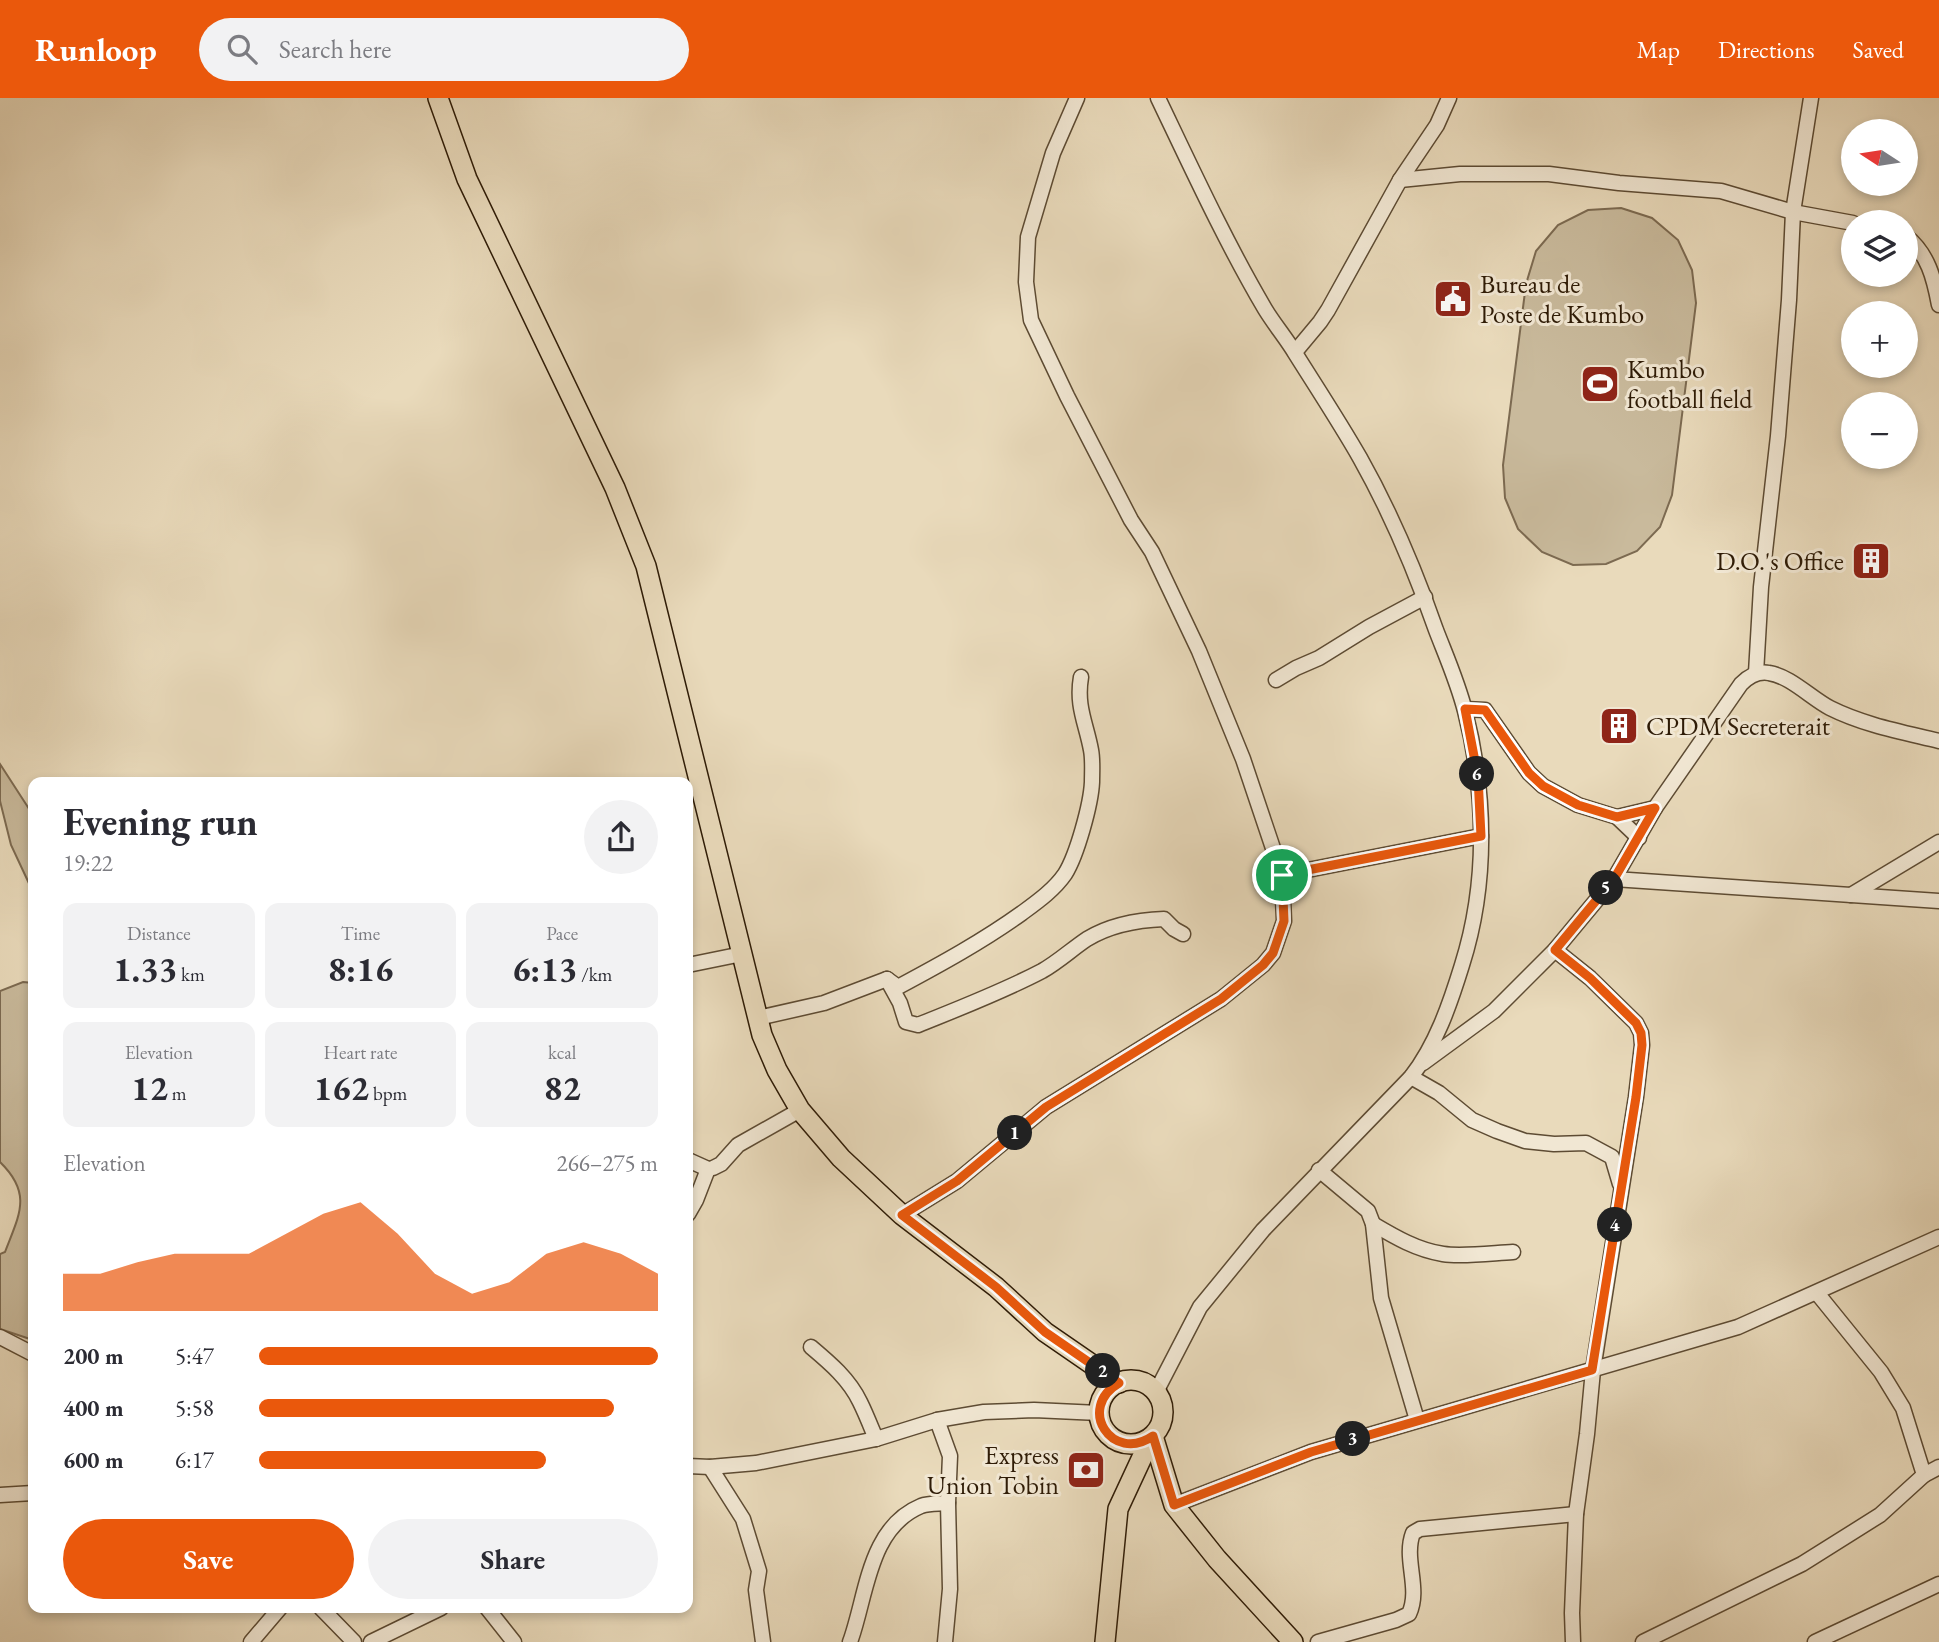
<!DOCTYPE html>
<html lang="en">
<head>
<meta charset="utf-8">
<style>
	:root { --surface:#fff; --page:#f2f2f3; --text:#2b2b33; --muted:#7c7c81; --accent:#ea580c }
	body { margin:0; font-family:"EB Garamond",serif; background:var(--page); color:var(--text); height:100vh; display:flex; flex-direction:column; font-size:26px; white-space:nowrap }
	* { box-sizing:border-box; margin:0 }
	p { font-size:23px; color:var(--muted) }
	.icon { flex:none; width:38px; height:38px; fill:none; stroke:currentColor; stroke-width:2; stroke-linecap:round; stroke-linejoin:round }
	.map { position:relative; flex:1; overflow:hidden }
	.panel { position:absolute; left:28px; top:679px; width:665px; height:836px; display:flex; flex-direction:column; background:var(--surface); border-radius:14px; box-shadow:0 4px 10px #0003 }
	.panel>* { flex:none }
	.needle { width:46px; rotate:282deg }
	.buttons { position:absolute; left:1841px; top:21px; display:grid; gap:14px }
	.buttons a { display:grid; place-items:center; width:77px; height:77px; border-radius:50%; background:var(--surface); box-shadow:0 4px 10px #0003; font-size:35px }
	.pin { position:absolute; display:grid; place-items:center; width:60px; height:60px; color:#fff; margin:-30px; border:4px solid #fff; border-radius:50%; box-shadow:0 2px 7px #0007 }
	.km { position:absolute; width:35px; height:35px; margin:-18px; border-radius:50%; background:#222; color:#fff; font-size:19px; line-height:35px; text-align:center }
	.round { display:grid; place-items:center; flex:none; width:74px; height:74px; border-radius:37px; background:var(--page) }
	.summary { display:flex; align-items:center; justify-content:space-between; height:119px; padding:0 35px }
	h1 { font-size:38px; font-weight:700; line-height:52px }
	.metrics { display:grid; grid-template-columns:repeat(3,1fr); gap:10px; height:119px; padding:7px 35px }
	.metrics div { display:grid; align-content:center; border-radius:14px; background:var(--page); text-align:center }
	.metrics b { font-size:35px; font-weight:700 }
	.metrics small { font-size:19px; font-weight:400 }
	.metrics p { font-size:19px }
	.chart { height:196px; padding:14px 35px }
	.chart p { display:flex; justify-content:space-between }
	.chart svg { width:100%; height:126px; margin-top:7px; fill:var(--accent); opacity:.7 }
	.cta { display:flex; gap:14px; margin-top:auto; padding:14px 35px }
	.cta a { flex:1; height:80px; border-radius:42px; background:var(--accent); color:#fff; font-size:28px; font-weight:700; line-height:80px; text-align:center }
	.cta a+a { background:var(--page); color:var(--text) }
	ul { padding:0 35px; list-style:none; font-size:23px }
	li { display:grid; grid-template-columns:112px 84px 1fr; align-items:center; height:52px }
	li i { height:18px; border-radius:9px; background:var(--accent) }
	header { display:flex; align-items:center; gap:42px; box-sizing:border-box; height:98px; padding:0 35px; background:var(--accent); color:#fff }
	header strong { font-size:33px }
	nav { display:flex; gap:38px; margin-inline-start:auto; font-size:24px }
	.search { width:490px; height:63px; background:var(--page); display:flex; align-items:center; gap:18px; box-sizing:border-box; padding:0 24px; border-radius:38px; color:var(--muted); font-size:26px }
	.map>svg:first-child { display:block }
</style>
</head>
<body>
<header>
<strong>Runloop</strong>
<div class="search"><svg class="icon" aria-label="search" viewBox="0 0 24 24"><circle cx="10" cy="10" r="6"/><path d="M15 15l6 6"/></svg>Search here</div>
<nav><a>Map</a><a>Directions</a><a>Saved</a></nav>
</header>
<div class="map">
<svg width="1939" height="1544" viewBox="0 0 1939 1544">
	<rect width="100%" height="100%" fill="#e9dabb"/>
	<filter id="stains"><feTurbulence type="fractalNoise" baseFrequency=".00286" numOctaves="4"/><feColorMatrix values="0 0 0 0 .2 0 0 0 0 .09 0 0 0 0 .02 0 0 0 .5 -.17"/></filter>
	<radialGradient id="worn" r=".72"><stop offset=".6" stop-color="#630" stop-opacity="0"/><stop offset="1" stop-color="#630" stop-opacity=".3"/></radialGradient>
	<!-- green -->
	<g fill="#c9ba9c" stroke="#7c6a51" stroke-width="2">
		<polygon points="1621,110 1652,120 1678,142 1692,172 1696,205 1672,397 1660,429 1637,453 1606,466 1573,467 1542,454 1518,431 1505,400 1503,367 1526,186 1536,153 1558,127 1588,112"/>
		<polygon points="0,666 33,717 33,794 11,747 0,703"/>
		<path d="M23,884L33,885V1242L0,1231V1156L5,1154C19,1117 33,1096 0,1064V893Z"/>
	</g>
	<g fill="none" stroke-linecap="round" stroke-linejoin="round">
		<!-- minor casing -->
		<g stroke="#5d4b33" stroke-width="17">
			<g id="minor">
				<polyline points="1400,82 1460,76 1549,76 1619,85 1721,93 1793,114 1853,125"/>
				<path d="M1906,138C1928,156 1934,180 1939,207"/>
				<polyline points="1295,254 1320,224 1328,212 1400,82 1437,27 1449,0"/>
				<polyline points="1756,575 1761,489 1778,338 1789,202 1793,114 1811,0"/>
				<polyline points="1276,582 1296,570 1319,560 1369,529 1425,499"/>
				<polyline points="1465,611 1485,612 1529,675 1543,688 1578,707 1617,719 1639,740"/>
				<polyline points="1617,719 1655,710"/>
				<polyline points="1282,777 1481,738"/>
				<polyline points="1614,781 1939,803"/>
				<polyline points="1851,797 1939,744"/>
				<polyline points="1555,852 1590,880 1636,925 1641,935 1642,947 1636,999 1593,1272 1587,1336 1576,1416 1572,1515 1573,1544"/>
				<polyline points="688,867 742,856"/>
				<path d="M887,881L898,889C941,866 983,843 1022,815C1037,804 1054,792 1065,776C1077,757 1091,706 1092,684C1092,674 1093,662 1091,652C1086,625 1076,608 1081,579"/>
				<path d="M889,885L900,905L906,924L918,927C960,910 1002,894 1042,873C1058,864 1072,851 1087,841C1110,827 1137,822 1164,821L1174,831L1183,836"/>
				<polyline points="758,920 824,905 887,881"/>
				<path d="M1423,965L1494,913L1555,852L1614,781L1655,710L1741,586C1749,578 1758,573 1769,575C1790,578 1811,600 1830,610C1864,627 1902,634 1939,643"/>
				<polyline points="1411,979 1439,995 1472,1022 1497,1033 1525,1043 1554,1046 1586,1045 1612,1059 1620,1086"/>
				<polyline points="688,1062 708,1071 713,1070 721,1066 738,1047 800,1012"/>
				<polyline points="1319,1072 1368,1113 1373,1126 1381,1200 1417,1322"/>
				<polyline points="688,1116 696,1102 708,1071"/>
				<polyline points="902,1117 957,1083 1046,1009 1221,901 1263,867 1273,855 1284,823 1282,777 1243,661 1199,553 1152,454 1131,422 1067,298 1031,222 1026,184 1028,139 1053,55 1077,0"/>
				<path d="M1373,1126C1395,1139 1417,1152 1443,1156C1462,1159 1493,1155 1513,1154"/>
				<polyline points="0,1239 33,1256"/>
				<path d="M811,1249C830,1265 849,1281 860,1304C866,1316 871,1329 876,1341"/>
				<path d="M1156,1294L1200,1209L1263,1132L1411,979C1436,947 1450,906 1462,867C1488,785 1486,696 1465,613C1458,585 1446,558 1436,532C1415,472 1391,415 1360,360C1340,325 1317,290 1295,255C1286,240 1274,226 1265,211C1225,143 1192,71 1158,0"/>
				<polyline points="937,1322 950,1358 948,1405 950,1491 945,1544"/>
				<polyline points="688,1368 710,1369 756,1365 876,1341 937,1322 984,1314 1034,1312 1099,1315"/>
				<polyline points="710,1369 743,1421 759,1473 756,1492 763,1544"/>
				<polyline points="1924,1377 1939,1369"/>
				<polyline points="0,1397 33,1395"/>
				<polyline points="1174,1407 1311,1354 1738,1229 1939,1139"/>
				<polyline points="321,1510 354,1544"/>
				<polyline points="487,1510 514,1544"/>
				<polyline points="251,1544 280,1510"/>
				<polyline points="371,1544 441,1510"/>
				<path d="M850,1544C867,1498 868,1430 921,1408C929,1405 940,1406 948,1405"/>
				<path d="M1318,1544L1396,1522L1409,1516C1421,1490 1403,1461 1413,1435L1420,1431L1576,1416"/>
				<polyline points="1643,1544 1802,1466 1880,1417 1924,1377 1903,1310 1881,1274 1817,1195"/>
				<polyline points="1815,1544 1939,1486"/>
			</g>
		</g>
		<!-- major casing -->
		<g stroke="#2e1b06" stroke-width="22">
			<g id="major">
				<polyline points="438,0 467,81 615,390 646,468 762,937 777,972 800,1012 841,1060 902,1117 996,1189 1045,1234 1119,1285"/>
				<circle cx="1131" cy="1314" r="32"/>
				<polyline points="1153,1338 1174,1407 1217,1461 1293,1544"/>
				<polyline points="1105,1544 1118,1411 1151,1340"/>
			</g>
		</g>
		<!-- minor -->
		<use href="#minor" stroke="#f1e7d3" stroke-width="14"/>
		<!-- major -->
		<use href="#major" stroke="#e9dabb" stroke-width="19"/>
	</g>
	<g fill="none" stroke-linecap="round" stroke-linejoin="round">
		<!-- route casing -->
		<g stroke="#fff" stroke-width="14">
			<path id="route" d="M1465,611L1485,612L1529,675L1543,688L1578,707L1617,719L1655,710L1614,781L1555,852L1590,880L1636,925L1641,935L1642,947L1636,999L1592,1272L1311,1354L1174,1407L1153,1338C1112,1366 1076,1310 1119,1285L1045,1234L996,1189L902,1117L957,1083L1046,1009L1221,901L1263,867L1273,855L1284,823L1282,777L1481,738L1478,679Z"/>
		</g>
		<!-- route -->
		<use href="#route" stroke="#ea580c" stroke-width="9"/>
	</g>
	<!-- icons -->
	<defs>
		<g id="civic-square" transform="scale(2.0125)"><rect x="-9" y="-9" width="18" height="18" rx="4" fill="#8f2418" stroke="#f1e7d3"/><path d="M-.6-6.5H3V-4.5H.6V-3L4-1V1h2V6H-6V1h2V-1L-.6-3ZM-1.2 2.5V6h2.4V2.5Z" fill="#fff"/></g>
		<g id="stadium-square" transform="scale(2.0125)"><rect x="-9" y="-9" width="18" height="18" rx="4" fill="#8f2418" stroke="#f1e7d3"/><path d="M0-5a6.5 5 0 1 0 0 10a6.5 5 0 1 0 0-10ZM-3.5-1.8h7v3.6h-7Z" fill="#fff"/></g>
		<g id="building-square" transform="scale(2.0125)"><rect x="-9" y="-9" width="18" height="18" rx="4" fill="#8f2418" stroke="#f1e7d3"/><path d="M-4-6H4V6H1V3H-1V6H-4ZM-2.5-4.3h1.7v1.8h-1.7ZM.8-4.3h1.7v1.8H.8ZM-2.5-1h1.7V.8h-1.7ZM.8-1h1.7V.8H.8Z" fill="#fff"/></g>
		<g id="bank-square" transform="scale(2.0125)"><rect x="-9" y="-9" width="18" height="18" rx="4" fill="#8f2418" stroke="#f1e7d3"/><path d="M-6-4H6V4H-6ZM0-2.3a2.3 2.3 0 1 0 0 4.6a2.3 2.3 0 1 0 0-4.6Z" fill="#fff"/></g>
	</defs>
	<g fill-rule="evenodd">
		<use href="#civic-square" x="1453" y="201"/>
		<use href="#stadium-square" x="1600" y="286"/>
		<use href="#building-square" x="1871" y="463"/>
		<use href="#building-square" x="1619" y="628"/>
		<use href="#bank-square" x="1086" y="1372"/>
	</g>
	<g text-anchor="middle" stroke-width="6" stroke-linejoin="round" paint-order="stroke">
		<!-- poi labels -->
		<g font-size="26" fill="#2e1b06" stroke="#f1e7d3" text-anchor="start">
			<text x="1480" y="195">Bureau de<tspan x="1480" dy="30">Poste de Kumbo</tspan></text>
			<text x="1627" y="280">Kumbo<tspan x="1627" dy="30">football field</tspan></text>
			<text x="1844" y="472" text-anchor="end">D.O.'s Office</text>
			<text x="1646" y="637">CPDM Secreterait</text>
			<text x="1059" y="1366" text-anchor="end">Express<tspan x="1059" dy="30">Union Tobin</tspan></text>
		</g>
	</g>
	<rect width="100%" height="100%" filter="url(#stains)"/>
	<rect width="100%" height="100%" fill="url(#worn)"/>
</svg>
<div class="buttons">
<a><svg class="needle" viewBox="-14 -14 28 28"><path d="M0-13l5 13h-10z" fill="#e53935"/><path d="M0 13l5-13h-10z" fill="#7c7c81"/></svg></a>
<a><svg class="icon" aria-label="layers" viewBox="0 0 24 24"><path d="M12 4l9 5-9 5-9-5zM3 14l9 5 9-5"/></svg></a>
<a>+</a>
<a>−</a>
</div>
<div class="pin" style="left:1282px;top:777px;background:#1e9e55"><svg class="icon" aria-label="arrive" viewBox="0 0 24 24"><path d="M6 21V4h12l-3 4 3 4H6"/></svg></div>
<b class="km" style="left:1015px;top:1035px">1</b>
<b class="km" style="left:1103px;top:1273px">2</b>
<b class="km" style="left:1353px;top:1341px">3</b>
<b class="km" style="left:1615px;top:1127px">4</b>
<b class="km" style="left:1606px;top:790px">5</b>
<b class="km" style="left:1477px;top:676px">6</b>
<section class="panel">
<div class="summary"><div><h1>Evening run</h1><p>19:22</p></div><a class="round"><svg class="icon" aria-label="share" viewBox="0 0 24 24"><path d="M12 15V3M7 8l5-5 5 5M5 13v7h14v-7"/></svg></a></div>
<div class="metrics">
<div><p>Distance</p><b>1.33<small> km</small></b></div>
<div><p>Time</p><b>8:16</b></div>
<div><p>Pace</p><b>6:13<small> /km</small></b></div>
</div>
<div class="metrics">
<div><p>Elevation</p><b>12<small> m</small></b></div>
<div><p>Heart rate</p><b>162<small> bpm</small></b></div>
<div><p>kcal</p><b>82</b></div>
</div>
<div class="chart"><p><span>Elevation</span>266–275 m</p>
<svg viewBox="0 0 160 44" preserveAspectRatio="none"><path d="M0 44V31L10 31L20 27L30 24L40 24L50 24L60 17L70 10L80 6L90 17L100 31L110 38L120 34L130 24L140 20L150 24L160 31V44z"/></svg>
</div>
<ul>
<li><b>200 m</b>5:47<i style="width:100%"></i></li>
<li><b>400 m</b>5:58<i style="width:89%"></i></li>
<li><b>600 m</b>6:17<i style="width:72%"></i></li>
</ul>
<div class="cta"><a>Save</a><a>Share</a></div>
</section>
</div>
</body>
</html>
